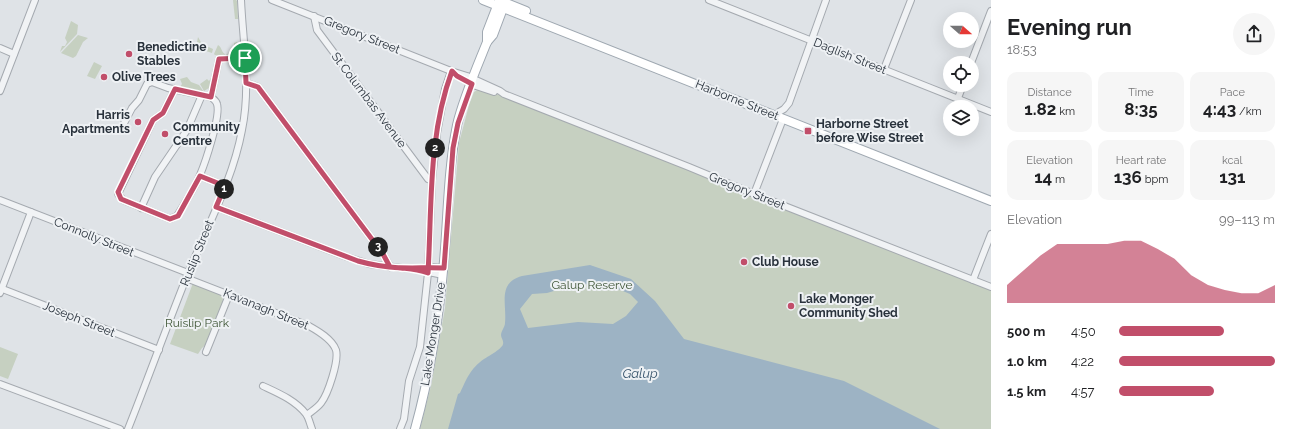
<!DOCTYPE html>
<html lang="en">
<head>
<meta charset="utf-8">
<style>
	:root { --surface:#fff; --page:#f6f6f6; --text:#202124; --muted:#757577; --accent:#c14e6a }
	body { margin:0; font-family:Raleway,sans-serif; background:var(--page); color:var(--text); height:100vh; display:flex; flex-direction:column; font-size:15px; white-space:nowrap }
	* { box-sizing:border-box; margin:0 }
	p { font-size:13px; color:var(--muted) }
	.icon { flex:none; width:22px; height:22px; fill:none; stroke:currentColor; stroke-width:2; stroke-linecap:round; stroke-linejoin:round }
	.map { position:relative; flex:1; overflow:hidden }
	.drawer { display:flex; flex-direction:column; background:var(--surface); width:300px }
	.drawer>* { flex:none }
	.needle { width:26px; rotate:111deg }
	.fabs { position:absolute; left:943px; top:12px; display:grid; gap:8px }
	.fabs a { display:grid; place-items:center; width:36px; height:36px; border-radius:50%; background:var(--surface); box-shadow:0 4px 16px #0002; font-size:20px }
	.pin { position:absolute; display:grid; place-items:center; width:34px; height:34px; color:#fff; margin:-17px; border:2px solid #fff; border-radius:50%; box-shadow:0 1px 4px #0007 }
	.km { position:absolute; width:20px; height:20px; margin:-10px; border-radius:50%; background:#222; color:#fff; font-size:11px; line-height:20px; text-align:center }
	.round { display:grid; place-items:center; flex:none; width:42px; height:42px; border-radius:21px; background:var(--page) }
	.head { display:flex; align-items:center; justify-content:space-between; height:68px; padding:0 16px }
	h1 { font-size:22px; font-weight:700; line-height:30px }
	.metrics { display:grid; grid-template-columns:repeat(3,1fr); gap:6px; height:68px; padding:4px 16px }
	.metrics div { display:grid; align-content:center; border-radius:10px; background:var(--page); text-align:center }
	.metrics b { font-size:17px; font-weight:700 }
	.metrics small { font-size:11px; font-weight:400 }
	.metrics p { font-size:11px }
	.chart { height:112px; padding:8px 16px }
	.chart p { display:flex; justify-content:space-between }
	.chart svg { width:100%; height:72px; margin-top:4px; fill:var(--accent); opacity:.7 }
	ul { padding:0 16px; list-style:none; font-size:13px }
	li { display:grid; grid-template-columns:64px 48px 1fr; align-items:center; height:30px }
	li i { height:10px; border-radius:5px; background:var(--accent) }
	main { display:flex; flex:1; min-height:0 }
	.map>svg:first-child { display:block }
</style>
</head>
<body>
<main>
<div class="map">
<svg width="991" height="429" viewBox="0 0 991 429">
	<rect width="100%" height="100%" fill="#dfe3e7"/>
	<!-- green -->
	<g fill="#c6d0c1">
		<polygon points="233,0 236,0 237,1 238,19 235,19"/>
		<polygon points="71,21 78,25 77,34 60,52 62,46 65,46 67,42 65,38"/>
		<polygon points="78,35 88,38 83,42 76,56 73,58 61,53"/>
		<polygon points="198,37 202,44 213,49 212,53 197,48 197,42"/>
		<polygon points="237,42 239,54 236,56 227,56 226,54 234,53 234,43"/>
		<path d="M218,45C222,47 221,52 225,54V56L215,55L214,54Z"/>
		<polygon points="94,62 102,66 95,79 87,76"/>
		<polygon points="187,77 191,82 199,85 204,92 180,87 182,84 180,79"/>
		<polygon points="211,78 209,88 204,91 200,84 207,79 209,81"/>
		<polygon points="479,89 503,96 688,169 753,197 991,290 991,429 420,429 431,386 445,308 459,143 469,105 474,92"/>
		<polygon points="193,283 222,295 223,300 208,343 202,348 198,354 170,344"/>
		<polygon points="0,347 18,354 8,379 0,376"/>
	</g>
	<!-- water -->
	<path fill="#9db3c4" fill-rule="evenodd" d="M590,265L631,279L655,301L684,339L844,381L940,429H448L458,394L460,393C467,378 470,369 484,359C489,356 503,348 503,344C504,341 501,338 501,335C501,331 505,327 505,323C507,304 497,283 522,276ZM604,283L630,294L638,302L626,316L613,324L578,322L528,328L520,309L532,294L547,293L574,285Z"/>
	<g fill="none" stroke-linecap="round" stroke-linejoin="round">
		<!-- minor casing -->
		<g stroke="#a5aab0" stroke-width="8">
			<g id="minor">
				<polyline points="272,0 451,71 467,76 500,91 504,94 689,167 754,194 991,287"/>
				<polyline points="709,0 991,112"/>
				<polyline points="314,16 317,30 428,179 432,180"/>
				<polyline points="0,48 14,54"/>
				<polyline points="971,63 991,11"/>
				<polyline points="884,69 911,0"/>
				<polyline points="454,73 476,86 494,92"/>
				<polyline points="247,83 258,87 383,254 390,267"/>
				<polyline points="0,91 35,0"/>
				<polyline points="211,97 219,59 245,58"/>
				<polyline points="958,98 963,85"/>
				<polyline points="779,112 784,109 789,103 826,0"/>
				<path d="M121,129L132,108L139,100L147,84L152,82L168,88L211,97C213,99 216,100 217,104C221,116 205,163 200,175C194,189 185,203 177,216L170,219L123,200L118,194L153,120L163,113L175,89"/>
				<polyline points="200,176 225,186"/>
				<polyline points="754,194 783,119"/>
				<polyline points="0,200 188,273"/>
				<polyline points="216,207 347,257 369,264 402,268 417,269 429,267 444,268"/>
				<polyline points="141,208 155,177 187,130 202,95"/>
				<polyline points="424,271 443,275"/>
				<path d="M186,278L309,326C318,331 332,339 336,350C339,361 328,394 321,403C317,408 312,411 307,415"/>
				<polyline points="973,280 991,234"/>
				<polyline points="0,288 159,350"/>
				<polyline points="0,293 31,212"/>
				<polyline points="206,352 229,295"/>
				<polyline points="0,384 120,429"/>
				<path d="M263,386C278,393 295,400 306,414C309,418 310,424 312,429"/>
				<path d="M128,429C149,376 168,323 189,271C208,225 233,179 242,130C251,87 243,43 241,0"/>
				<polyline points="400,429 404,419 409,381 420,347 428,273 432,180 437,133 445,89 451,71"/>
			</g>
		</g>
		<!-- major casing -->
		<g stroke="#9fa8b1" stroke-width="10">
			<g id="major">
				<polyline points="483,0 991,201"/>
				<polyline points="499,0 526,11"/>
				<polyline points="487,42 487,32 499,1"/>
				<path d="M415,429C430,375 439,317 444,261C448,216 448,169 457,125C463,99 477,67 487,42L493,35L505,3"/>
			</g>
		</g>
		<!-- minor -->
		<use href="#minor" stroke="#f1f3f5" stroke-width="6"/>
		<!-- major -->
		<use href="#major" stroke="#fff" stroke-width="8"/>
	</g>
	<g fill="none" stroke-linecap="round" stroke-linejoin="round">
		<!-- route casing -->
		<g stroke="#fff" stroke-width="8">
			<path id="route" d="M245,58L219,59L211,97L175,89L163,113L153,120L118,192L121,199L170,219L178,216L200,176L225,186L216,207L358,261C372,265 386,267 401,268C412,269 417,269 428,273C432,206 428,135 452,71L457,76L472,84L458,123L453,148L444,268C426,267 408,269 390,267L383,254L258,87L246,83L245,58"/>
		</g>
		<!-- route -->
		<use href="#route" stroke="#c14e6a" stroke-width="5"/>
	</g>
	<!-- markers -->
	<g fill="#c14e6a" stroke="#eef1f4" stroke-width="1.5">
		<circle cx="129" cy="54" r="4"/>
		<circle cx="104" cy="77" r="4"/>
		<circle cx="138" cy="122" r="4"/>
		<rect x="804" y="127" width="8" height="8" rx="2"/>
		<circle cx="165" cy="134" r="4"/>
		<circle cx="744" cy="262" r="4"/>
		<circle cx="791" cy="306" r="4"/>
	</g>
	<g text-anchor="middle" stroke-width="4" stroke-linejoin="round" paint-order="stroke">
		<!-- street labels -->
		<g font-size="12" fill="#29323c" stroke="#eef1f4">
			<text transform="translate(362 35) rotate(22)" y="4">Gregory Street</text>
			<text transform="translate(850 56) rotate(22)" y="4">Daglish Street</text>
			<text transform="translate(369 100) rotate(53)" y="4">St Columbas Avenue</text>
			<text transform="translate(737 100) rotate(22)" y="4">Harborne Street</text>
			<text transform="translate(747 191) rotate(22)" y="4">Gregory Street</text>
			<text transform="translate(94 237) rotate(22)" y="4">Connolly Street</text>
			<text transform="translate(197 253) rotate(-68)" y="4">Ruslip Street</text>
			<text transform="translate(266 309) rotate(22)" y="4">Kavanagh Street</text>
			<text transform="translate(79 319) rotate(22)" y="4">Joseph Street</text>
			<text transform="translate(433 334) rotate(-81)" y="4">Lake Monger Drive</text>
		</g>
		<!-- poi labels -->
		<g font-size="12" font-weight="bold" fill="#29323c" stroke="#eef1f4" text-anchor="start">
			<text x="137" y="51">Benedictine<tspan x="137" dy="14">Stables</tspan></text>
			<text x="112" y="81">Olive Trees</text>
			<text x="130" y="119" text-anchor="end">Harris<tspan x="130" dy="14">Apartments</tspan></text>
			<text x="816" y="128">Harborne Street<tspan x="816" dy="14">before Wise Street</tspan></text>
			<text x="173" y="131">Community<tspan x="173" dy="14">Centre</tspan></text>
			<text x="752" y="266">Club House</text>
			<text x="799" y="303">Lake Monger<tspan x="799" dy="14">Community Shed</tspan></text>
		</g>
		<!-- park labels -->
		<g font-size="12" fill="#405738" stroke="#eef1f4">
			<text x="592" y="289">Galup Reserve</text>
			<text x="197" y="327">Ruislip Park</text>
		</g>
		<!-- water labels -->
		<g font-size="13" font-style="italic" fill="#37546c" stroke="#eef1f4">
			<text x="640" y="378">Galup</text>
		</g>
	</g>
</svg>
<div class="fabs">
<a><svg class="needle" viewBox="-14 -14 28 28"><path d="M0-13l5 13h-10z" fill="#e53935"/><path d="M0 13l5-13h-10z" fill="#757577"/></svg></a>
<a><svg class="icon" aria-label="locate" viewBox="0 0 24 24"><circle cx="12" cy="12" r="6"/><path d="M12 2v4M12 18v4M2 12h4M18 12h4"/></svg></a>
<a><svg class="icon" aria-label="layers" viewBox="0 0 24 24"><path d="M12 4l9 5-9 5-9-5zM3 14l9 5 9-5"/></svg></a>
</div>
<div class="pin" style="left:245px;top:58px;background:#1e9e55"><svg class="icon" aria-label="arrive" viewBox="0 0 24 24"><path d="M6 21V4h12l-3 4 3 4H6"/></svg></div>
<b class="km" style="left:224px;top:189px">1</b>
<b class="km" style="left:435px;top:148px">2</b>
<b class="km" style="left:378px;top:247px">3</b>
</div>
<section class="drawer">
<div class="head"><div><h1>Evening run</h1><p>18:53</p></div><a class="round"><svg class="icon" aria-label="share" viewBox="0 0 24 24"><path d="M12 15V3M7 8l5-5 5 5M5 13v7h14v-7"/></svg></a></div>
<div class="metrics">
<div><p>Distance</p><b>1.82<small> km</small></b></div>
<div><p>Time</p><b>8:35</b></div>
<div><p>Pace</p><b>4:43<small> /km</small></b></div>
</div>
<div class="metrics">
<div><p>Elevation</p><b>14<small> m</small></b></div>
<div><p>Heart rate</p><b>136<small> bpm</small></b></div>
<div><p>kcal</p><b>131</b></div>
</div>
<div class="chart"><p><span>Elevation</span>99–113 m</p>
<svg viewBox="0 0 160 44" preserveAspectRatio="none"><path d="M0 44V33L10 24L20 15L30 8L40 8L50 8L60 8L70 6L80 6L90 11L100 17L110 27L120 33L130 36L140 38L150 38L160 33V44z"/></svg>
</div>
<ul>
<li><b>500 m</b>4:50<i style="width:67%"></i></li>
<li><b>1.0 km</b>4:22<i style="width:100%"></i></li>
<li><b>1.5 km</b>4:57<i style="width:61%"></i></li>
</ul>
</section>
</main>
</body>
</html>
